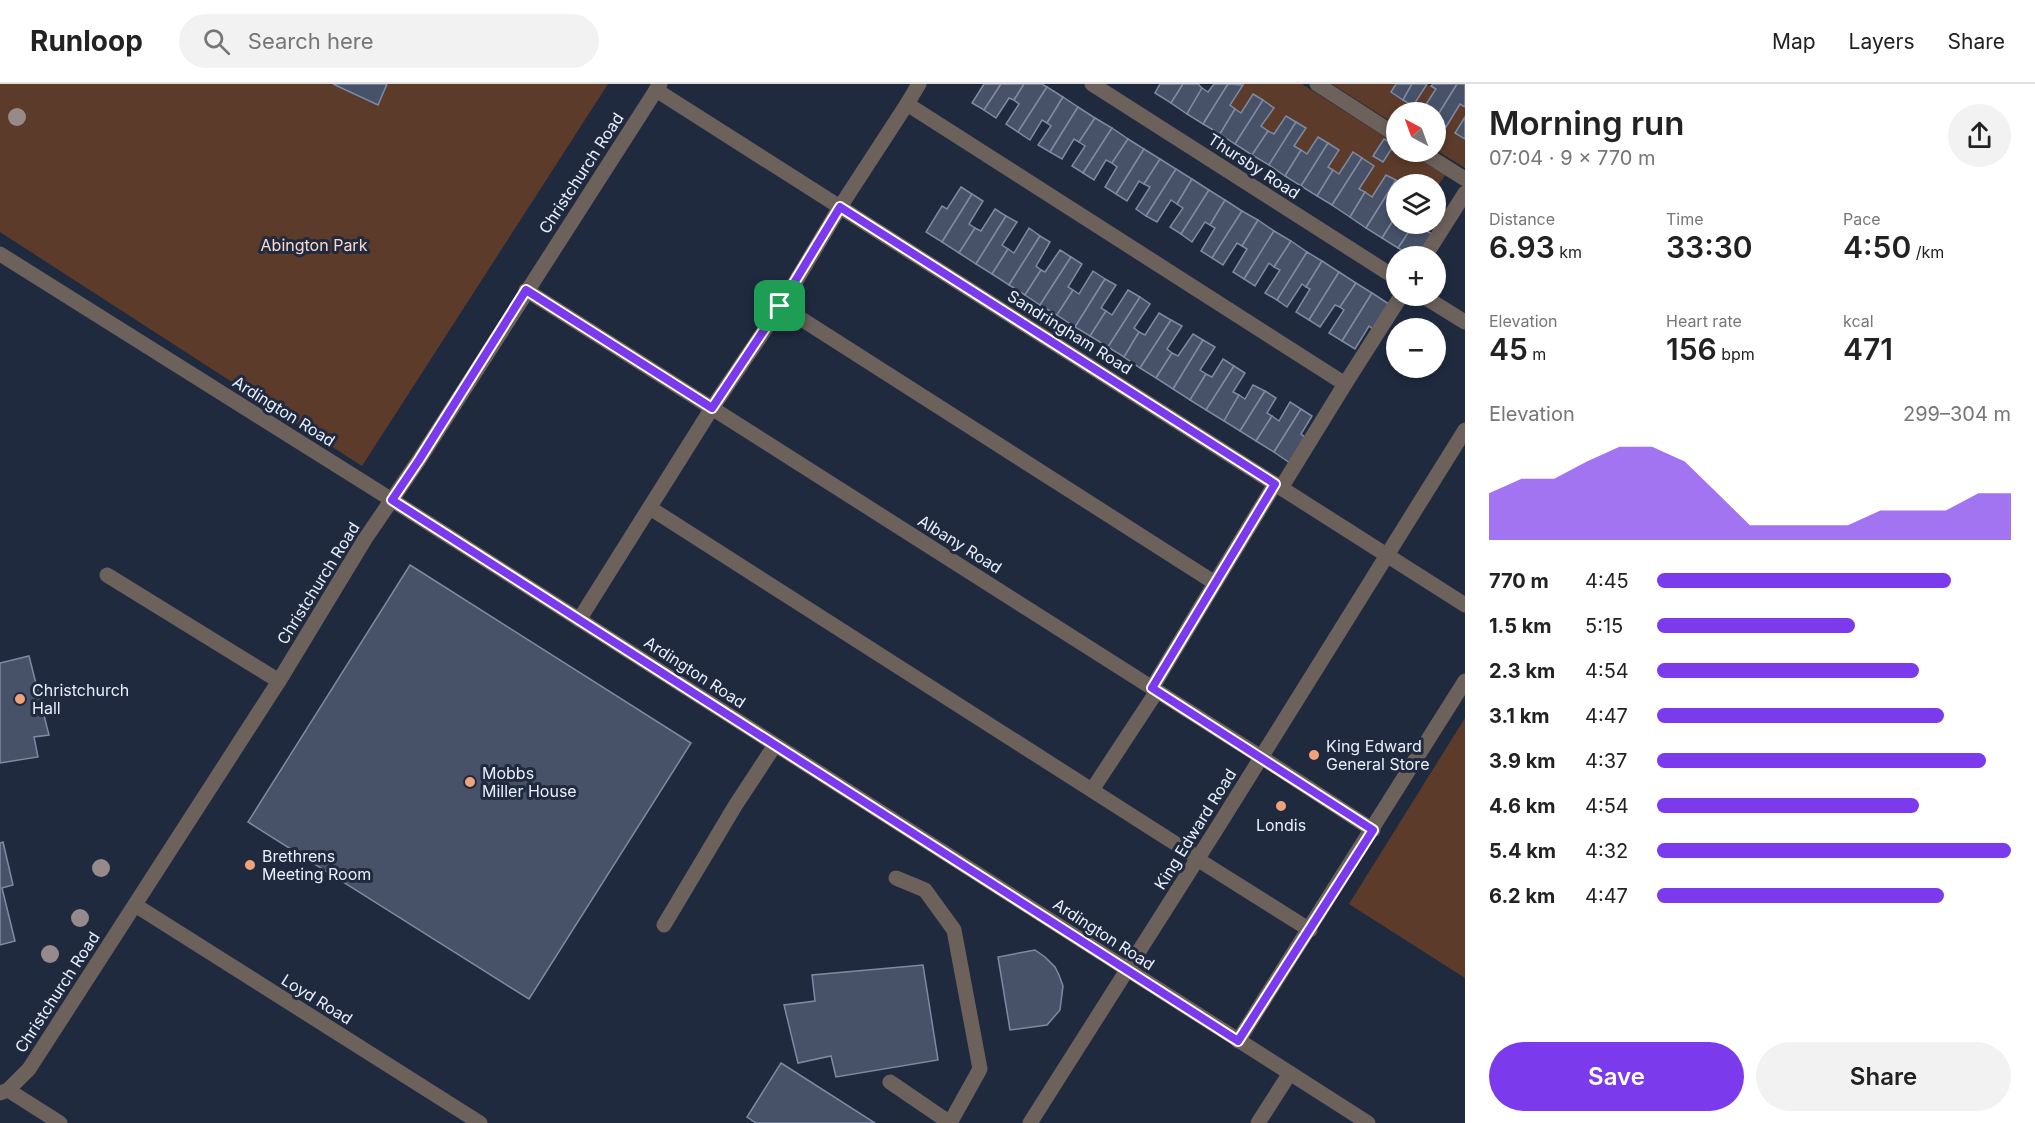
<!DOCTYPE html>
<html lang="en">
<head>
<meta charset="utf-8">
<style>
	:root { --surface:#fff; --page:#f2f2f2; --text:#222; --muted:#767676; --line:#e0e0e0; --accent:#7c3aed }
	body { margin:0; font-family:Inter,sans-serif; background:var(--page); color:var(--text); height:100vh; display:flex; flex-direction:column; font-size:22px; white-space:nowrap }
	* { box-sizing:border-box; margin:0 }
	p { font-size:20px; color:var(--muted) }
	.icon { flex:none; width:33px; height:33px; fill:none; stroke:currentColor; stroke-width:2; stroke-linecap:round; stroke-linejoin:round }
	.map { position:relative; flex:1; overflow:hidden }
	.side { display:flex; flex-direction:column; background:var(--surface); width:570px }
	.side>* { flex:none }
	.needle { width:39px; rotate:319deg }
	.buttons { position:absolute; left:1386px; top:18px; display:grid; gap:12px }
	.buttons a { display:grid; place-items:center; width:60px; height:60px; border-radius:50%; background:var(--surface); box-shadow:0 3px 9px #0003; font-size:30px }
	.pin { position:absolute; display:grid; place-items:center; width:51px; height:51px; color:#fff; margin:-26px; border-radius:12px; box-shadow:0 3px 9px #0006 }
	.round { display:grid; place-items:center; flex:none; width:63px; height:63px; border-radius:32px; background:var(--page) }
	.summary { display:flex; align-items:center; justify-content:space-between; height:102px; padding:0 24px }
	h1 { font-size:33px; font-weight:600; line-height:45px }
	.metrics { display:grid; grid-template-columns:repeat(3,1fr); gap:9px; height:102px; padding:6px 24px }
	.metrics div { display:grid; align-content:center }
	.metrics b { font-size:30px; font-weight:600 }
	.metrics small { font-size:16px; font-weight:400 }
	.metrics p { font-size:16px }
	.chart { height:168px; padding:12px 24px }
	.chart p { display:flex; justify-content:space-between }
	.chart svg { width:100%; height:108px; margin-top:6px; fill:var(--accent); opacity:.7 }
	.cta { display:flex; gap:12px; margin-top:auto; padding:12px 24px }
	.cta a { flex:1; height:69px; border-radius:36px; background:var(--accent); color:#fff; font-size:24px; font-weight:600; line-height:69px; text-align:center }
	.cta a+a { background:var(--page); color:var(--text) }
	ul { padding:0 24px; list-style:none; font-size:20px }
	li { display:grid; grid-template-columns:96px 72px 1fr; align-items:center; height:45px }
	li i { height:15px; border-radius:8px; background:var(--accent) }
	header { display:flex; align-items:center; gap:36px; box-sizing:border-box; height:84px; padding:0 30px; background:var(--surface); border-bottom:2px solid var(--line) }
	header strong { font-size:28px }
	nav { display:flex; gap:33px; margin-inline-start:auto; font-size:21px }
	.search { width:420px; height:54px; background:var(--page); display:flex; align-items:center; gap:15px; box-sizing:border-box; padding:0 21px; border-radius:33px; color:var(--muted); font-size:22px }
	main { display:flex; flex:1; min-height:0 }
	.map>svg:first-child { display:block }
</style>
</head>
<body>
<header>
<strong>Runloop</strong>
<div class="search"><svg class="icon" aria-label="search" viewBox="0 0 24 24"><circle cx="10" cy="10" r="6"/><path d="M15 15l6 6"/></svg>Search here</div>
<nav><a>Map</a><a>Layers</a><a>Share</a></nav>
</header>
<main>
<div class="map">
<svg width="1465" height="1039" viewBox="0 0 1465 1039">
	<rect width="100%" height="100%" fill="#202a3f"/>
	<!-- green -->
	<g fill="#5c3b2a">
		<polygon points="0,0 608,0 362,382 0,148"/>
		<polygon points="1241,0 1302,0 1396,60 1396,68 1407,68 1445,91 1436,105 1436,100 1402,100 1386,91 1372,113 1359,105 1374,82 1352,68 1339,90 1294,62 1306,44 1286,32 1274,50 1261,42 1274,24 1241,29 1230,21 1243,1"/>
		<polygon points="1332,0 1396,0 1391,9 1413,22 1427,0 1436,5 1423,28 1396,28 1396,41"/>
		<polygon points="1460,20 1465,23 1465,33 1455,49 1465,55 1465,84 1436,66 1436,36 1446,43"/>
		<polygon points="1465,634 1465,894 1349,820"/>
	</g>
	<!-- building -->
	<g fill="#475269" stroke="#7e8aa3" stroke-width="1.5">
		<polygon points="333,0 387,0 378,21"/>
		<polygon points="984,0 1001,0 984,26 972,19"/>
		<polygon points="1001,0 1024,0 1014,16 1009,14 996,34 984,26"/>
		<polygon points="1024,0 1042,0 1047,3 1018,48 1006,40 1019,20 1014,16"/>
		<polygon points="1160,0 1183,0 1171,19 1155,9"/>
		<polygon points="1183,0 1198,0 1202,4 1187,30 1171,19"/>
		<polygon points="1214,0 1228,0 1203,40 1187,30 1202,4 1208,8"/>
		<polygon points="1228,0 1243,1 1230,21 1235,25 1220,50 1203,40"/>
		<polygon points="1396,0 1412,0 1403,16 1391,8"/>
		<polygon points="1412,0 1427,0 1413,22 1403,16"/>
		<polygon points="1433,0 1457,0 1436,34 1436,28 1421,28 1436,5 1431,2"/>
		<polygon points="1457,0 1465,0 1465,23 1460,20 1446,43 1436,34"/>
		<polygon points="1047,3 1063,13 1047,39 1042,36 1030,56 1018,48"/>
		<polygon points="1253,10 1263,16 1235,60 1220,50 1235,25 1241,29"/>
		<polygon points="1063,13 1078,23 1050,68 1038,61 1051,42 1047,39"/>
		<polygon points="1263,16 1274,24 1261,42 1268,47 1252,71 1235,60"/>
		<polygon points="1078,23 1095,34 1079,58 1074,55 1062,75 1050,68"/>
		<polygon points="1286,32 1296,38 1269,81 1252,71 1268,47 1274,50"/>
		<polygon points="1465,33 1465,55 1455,49"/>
		<polygon points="1095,34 1112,44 1083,89 1072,82 1085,62 1079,58"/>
		<polygon points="1296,38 1306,44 1294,62 1301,66 1285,92 1269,81"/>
		<polygon points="1112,44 1128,55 1112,79 1106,76 1094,96 1083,89"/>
		<polygon points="1318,53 1328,59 1301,102 1285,92 1301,66 1307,70"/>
		<polygon points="1128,55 1144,65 1116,110 1105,103 1117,83 1112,79"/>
		<polygon points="1384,55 1394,61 1383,78 1373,72"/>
		<polygon points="1328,59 1339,66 1328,83 1333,86 1317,112 1301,102"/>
		<polygon points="1144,65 1160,75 1144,100 1139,97 1127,117 1116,110"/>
		<polygon points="1353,68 1362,74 1332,121 1317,112 1333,86 1339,90"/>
		<polygon points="1362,74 1374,82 1359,105 1365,108 1350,133 1332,121"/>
		<polygon points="1160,75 1176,85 1146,132 1136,125 1150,103 1144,100"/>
		<polygon points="1176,85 1192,95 1177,120 1171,116 1157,138 1146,132"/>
		<polygon points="1386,91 1396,96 1366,144 1350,133 1365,108 1372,113"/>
		<polygon points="1192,95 1209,106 1181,150 1170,143 1183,124 1177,120"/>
		<polygon points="1396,96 1402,100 1396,100 1396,118 1392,125 1396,128 1396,132 1382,154 1366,144"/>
		<polygon points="961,103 972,110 942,158 926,148 942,122 947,125"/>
		<polygon points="1209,106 1225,116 1210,141 1205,138 1192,158 1181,150"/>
		<polygon points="972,110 983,117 969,140 975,144 959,169 942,158"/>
		<polygon points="1225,116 1242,127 1212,174 1201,167 1215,144 1210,141"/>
		<polygon points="995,125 1006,132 976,180 959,169 975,144 981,147"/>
		<polygon points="1242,127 1258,136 1242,162 1237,159 1223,181 1212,174"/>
		<polygon points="1006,132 1017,138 1002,161 1008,165 992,190 976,180"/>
		<polygon points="1396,132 1396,140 1414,140 1398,164 1382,154"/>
		<polygon points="1258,136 1274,147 1244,195 1233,188 1247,165 1242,162"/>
		<polygon points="1414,140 1430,140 1425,146 1432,150 1418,172 1412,172 1398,164"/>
		<polygon points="1029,144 1040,152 1009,201 992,190 1008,165 1014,169"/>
		<polygon points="1274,147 1291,157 1274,183 1269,179 1255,202 1244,195"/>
		<polygon points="1040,152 1050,158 1036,182 1041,186 1025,211 1009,201"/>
		<polygon points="1291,157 1307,168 1277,216 1265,209 1280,186 1274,183"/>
		<polygon points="1060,166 1071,173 1040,221 1025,211 1041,186 1045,188"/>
		<polygon points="1307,168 1322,177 1306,203 1302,200 1287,223 1277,216"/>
		<polygon points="1071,173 1082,180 1068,203 1073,206 1057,231 1040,221"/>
		<polygon points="1322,177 1339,188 1309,236 1296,228 1310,205 1306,203"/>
		<polygon points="1093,187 1105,195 1075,243 1057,231 1073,206 1079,210"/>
		<polygon points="1339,188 1356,199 1340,223 1335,221 1320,243 1309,236"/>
		<polygon points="1105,195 1116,201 1101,224 1106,227 1090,252 1075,243"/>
		<polygon points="1356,199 1372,209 1342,257 1329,249 1344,226 1340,223"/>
		<polygon points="1128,206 1140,213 1108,263 1090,252 1106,227 1112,231"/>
		<polygon points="1372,209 1389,220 1373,245 1369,242 1355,265 1342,257"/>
		<polygon points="1140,213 1150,220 1134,244 1139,248 1124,273 1108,263"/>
		<polygon points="1159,229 1171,236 1140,284 1124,273 1139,248 1145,251"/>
		<polygon points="1171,236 1182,242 1167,265 1172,269 1156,294 1140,284"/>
		<polygon points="1193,250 1203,256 1173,305 1156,294 1172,269 1178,272"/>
		<polygon points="1203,256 1215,263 1200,286 1206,290 1190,316 1173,305"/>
		<polygon points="1223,275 1234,282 1206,326 1190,316 1206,290 1212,293"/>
		<polygon points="1234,282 1245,289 1233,308 1239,311 1224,337 1206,326"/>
		<polygon points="1253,301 1265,307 1240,347 1224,337 1239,311 1245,315"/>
		<polygon points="1265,307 1276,314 1267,329 1272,332 1256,357 1240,347"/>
		<polygon points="1290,318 1301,325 1274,368 1256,357 1272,332 1279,337"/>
		<polygon points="1301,325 1312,332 1301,350 1306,354 1290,379 1274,368"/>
		<polygon points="410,481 691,659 529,915 248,738"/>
		<polygon points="29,572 49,651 34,653 38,673 0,679 0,579"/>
		<polygon points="3,758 13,801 2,804 15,857 0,861 0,759"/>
		<polygon points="1035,866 1045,873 1055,883 1059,891 1063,902 1060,926 1047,941 1010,946 998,873"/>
		<polygon points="923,881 938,976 836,993 831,972 798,979 784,921 815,917 812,891"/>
		<polygon points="781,979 875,1039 756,1039 747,1033"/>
	</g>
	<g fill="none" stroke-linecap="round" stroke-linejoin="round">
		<!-- minor -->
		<g stroke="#6d615b" stroke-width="15">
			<polyline points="919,0 907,20 1345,300 1281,404"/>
			<polyline points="1092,0 1396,194"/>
			<polyline points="1317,0 1396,51"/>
			<polyline points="656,6 1465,521"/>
			<polyline points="1422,68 1465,95"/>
			<polyline points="0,170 392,416 1368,1039"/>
			<polyline points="1425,172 1465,109"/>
			<polyline points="526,206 1261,673 1373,746"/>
			<polyline points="1423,212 1465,238"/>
			<polyline points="781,222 840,123 907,20"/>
			<polyline points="1345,300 1401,212"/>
			<polyline points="650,424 1198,774"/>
			<polyline points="107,491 279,597"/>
			<polyline points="579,536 712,324 781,222 1215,499 1275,400"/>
			<polyline points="1152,604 1215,499"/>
			<polyline points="1092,706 1157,607"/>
			<polyline points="1197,775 1310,846"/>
			<polyline points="896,794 925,806 954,846 980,985 950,1039"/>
			<polyline points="135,821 480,1039"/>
			<polyline points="664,841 735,722 775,661"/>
			<polyline points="1238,957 1465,597"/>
			<polyline points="890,998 950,1039"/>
			<polyline points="8,1006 60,1039"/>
			<polyline points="0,1009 8,1006 29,985 279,597 365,455 419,376 660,0"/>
			<polyline points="1030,1039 1219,741 1465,346"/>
			<polyline points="1258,1039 1290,989"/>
		</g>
	</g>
	<!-- trees -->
	<g fill="#978a8a">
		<circle cx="17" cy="33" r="9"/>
		<circle cx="101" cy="784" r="9"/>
		<circle cx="80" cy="834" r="9"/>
		<circle cx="50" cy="870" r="9"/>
	</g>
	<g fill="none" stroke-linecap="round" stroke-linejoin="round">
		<!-- route casing -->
		<g stroke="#fff" stroke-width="12">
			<polygon id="route" points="840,123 1275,400 1152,604 1373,746 1238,957 392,416 419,376 526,206 712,324 780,222"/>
		</g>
		<!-- route -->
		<use href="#route" stroke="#7c3aed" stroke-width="8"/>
	</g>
	<!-- markers -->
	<g fill="#f0a27a" stroke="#202a3f" stroke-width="2">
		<circle cx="20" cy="615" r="6"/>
		<circle cx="1314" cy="671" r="6"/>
		<circle cx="470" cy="698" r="6"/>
		<circle cx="1281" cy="722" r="6"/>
		<circle cx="250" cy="781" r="6"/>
	</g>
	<g text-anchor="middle" stroke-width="6" stroke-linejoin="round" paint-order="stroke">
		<!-- street labels -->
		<g font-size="16" fill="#e8effd" stroke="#202a3f">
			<text transform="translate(1254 82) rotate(33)" y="6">Thursby Road</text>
			<text transform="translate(581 89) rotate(-57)" y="6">Christchurch Road</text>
			<text transform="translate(1070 248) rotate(32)" y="6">Sandringham Road</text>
			<text transform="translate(284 327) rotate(32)" y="6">Ardington Road</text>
			<text transform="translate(960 460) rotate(32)" y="6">Albany Road</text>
			<text transform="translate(318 499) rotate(-58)" y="6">Christchurch Road</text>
			<text transform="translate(695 588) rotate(33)" y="6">Ardington Road</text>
			<text transform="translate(1195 745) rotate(-58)" y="6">King Edward Road</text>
			<text transform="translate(1104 850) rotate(33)" y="6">Ardington Road</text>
			<text transform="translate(57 908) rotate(-57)" y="6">Christchurch Road</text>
			<text transform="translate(317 915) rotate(32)" y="6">Loyd Road</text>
		</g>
		<!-- park labels -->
		<g font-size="16" fill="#f9d8c8" stroke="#202a3f">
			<text x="314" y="167">Abington Park</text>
		</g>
		<!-- poi labels -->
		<g font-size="16" fill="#e8effd" stroke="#202a3f" text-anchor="start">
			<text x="32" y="612">Christchurch<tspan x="32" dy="18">Hall</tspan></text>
			<text x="1326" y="668">King Edward<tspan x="1326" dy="18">General Store</tspan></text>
			<text x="482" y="695">Mobbs<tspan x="482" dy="18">Miller House</tspan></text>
			<text x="1281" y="747" text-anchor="middle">Londis</text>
			<text x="262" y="778">Brethrens<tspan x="262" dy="18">Meeting Room</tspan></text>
		</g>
	</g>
</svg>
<div class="buttons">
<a><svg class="needle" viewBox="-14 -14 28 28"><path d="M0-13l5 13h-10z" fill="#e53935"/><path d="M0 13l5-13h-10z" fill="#767676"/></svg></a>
<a><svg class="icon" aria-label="layers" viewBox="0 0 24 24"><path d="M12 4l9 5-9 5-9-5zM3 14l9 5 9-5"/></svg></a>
<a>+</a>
<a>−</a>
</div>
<div class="pin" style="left:780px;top:222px;background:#1e9e55"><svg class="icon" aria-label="arrive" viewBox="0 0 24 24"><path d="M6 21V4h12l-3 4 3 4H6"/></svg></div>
</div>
<section class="side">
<div class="summary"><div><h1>Morning run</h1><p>07:04 · 9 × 770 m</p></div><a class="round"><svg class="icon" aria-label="share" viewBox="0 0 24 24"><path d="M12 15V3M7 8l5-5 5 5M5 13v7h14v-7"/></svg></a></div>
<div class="metrics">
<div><p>Distance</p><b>6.93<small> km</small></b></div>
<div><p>Time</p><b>33:30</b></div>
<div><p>Pace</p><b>4:50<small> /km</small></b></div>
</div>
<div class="metrics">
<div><p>Elevation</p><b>45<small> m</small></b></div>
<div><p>Heart rate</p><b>156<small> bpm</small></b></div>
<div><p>kcal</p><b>471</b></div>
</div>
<div class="chart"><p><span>Elevation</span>299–304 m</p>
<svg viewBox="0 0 160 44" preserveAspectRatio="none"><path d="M0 44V25L10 19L20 19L30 12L40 6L50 6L60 12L70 25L80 38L90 38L100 38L110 38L120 32L130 32L140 32L150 25L160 25V44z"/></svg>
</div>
<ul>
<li><b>770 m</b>4:45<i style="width:83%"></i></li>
<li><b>1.5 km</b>5:15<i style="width:56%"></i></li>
<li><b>2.3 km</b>4:54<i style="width:74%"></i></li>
<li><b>3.1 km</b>4:47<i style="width:81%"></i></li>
<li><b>3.9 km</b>4:37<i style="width:93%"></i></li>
<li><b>4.6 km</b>4:54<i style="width:74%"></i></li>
<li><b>5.4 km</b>4:32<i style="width:100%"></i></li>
<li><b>6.2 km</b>4:47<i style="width:81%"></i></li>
</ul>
<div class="cta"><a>Save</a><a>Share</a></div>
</section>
</main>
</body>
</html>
